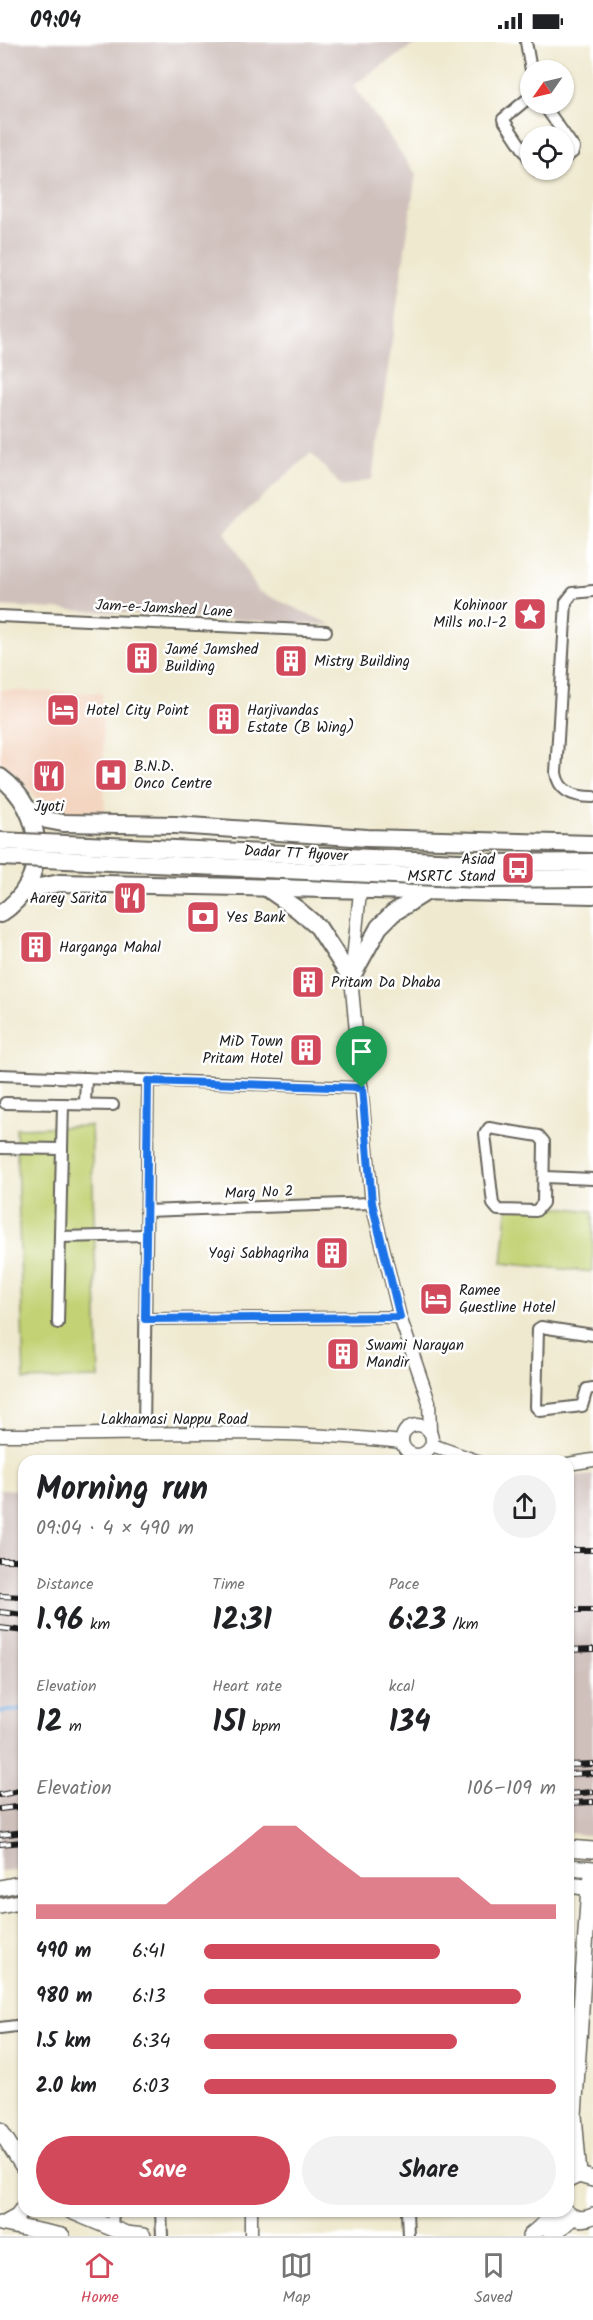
<!DOCTYPE html>
<html lang="en">
<head>
<meta charset="utf-8">
<style>
	:root { --surface:#fff; --page:#f2f2f2; --text:#202124; --muted:#757577; --line:#e0e0e0; --accent:#d1495b }
	body { margin:0; font-family:Kalam,sans-serif; background:var(--page); color:var(--text); height:100vh; display:flex; flex-direction:column; font-size:22px; white-space:nowrap }
	* { box-sizing:border-box; margin:0 }
	p { font-size:20px; color:var(--muted) }
	.icon { flex:none; width:33px; height:33px; fill:none; stroke:currentColor; stroke-width:2; stroke-linecap:round; stroke-linejoin:round }
	.map { position:relative; flex:1; overflow:hidden }
	.sheet { position:absolute; left:18px; top:1413px; width:556px; height:762px; display:flex; flex-direction:column; background:var(--surface); border-radius:18px; box-shadow:0 2px 4px #0004 }
	.sheet>* { flex:none }
	.needle { width:39px; rotate:236deg }
	.fabs { position:absolute; left:520px; top:18px; display:grid; gap:12px }
	.fabs a { display:grid; place-items:center; width:54px; height:54px; border-radius:50%; background:var(--surface); box-shadow:0 2px 4px #0004; font-size:30px }
	.pin { position:absolute; display:grid; place-items:center; width:51px; height:51px; color:#fff; margin:-62px -26px; border-radius:50% 50% 50% 0; rotate:-45deg; box-shadow:0 0 6px #0007 }
	.pin .icon { rotate:45deg }
	.round { display:grid; place-items:center; flex:none; width:63px; height:63px; border-radius:32px; background:var(--page) }
	.summary { display:flex; align-items:center; justify-content:space-between; height:102px; padding:0 18px }
	h1 { font-size:33px; font-weight:700; line-height:45px }
	.figures { display:grid; grid-template-columns:repeat(3,1fr); gap:9px; height:102px; padding:6px 18px }
	.figures div { display:grid; align-content:center }
	.figures b { font-size:30px; font-weight:700 }
	.figures small { font-size:16px; font-weight:400 }
	.figures p { font-size:16px }
	.chart { height:168px; padding:12px 18px }
	.chart p { display:flex; justify-content:space-between }
	.chart svg { width:100%; height:108px; margin-top:6px; fill:var(--accent); opacity:.7 }
	.button { display:flex; gap:12px; margin-top:auto; padding:12px 18px }
	.button a { flex:1; height:69px; border-radius:36px; background:var(--accent); color:#fff; font-size:24px; font-weight:700; line-height:69px; text-align:center }
	.button a+a { background:var(--page); color:var(--text) }
	ul { padding:0 18px; list-style:none; font-size:20px }
	li { display:grid; grid-template-columns:96px 72px 1fr; align-items:center; height:45px }
	li i { height:15px; border-radius:8px; background:var(--accent) }
	.status { display:flex; justify-content:space-between; align-items:center; height:42px; padding:0 30px; background:var(--surface); direction:ltr }
	.status svg { height:16px; fill:currentColor }
	.tab-bar { display:flex; justify-content:space-around; align-items:center; height:84px; border-top:2px solid var(--line); background:var(--surface); font-size:16px; color:var(--muted) }
	.tab-bar a { display:grid; justify-items:center; gap:3px }
	.tab-bar .current { color:var(--accent) }
	.map>svg:first-child { display:block }
</style>
</head>
<body>
<div class="status"><b>09:04</b><svg viewBox="0 0 49 12"><path d="M0 12V9h3v3zM5 12V6h3v6zM10 12V3h3v9zM15 12V0h3v12zM26 1h20v11H26zM47 4h2v5h-2z"/></svg></div>
<div class="map">
<svg width="593" height="2194" viewBox="0 0 593 2194">
	<rect width="100%" height="100%" fill="#fff"/>
	<filter id="ink" filterUnits="userSpaceOnUse"><feTurbulence type="fractalNoise" baseFrequency=".0167" numOctaves="2"/><feDisplacementMap in="SourceGraphic" scale="12" xChannelSelector="R" yChannelSelector="G"/><feConvolveMatrix kernelMatrix="1 2 1 2 8 2 1 2 1" color-interpolation-filters="sRGB"/></filter>
	<filter id="wash" filterUnits="userSpaceOnUse"><feTurbulence type="fractalNoise" baseFrequency=".008" numOctaves="4" result="noise"/><feDisplacementMap in="SourceGraphic" scale="24" xChannelSelector="R" yChannelSelector="G"/><feGaussianBlur stdDeviation="1.35" result="paint"/><feColorMatrix in="noise" values="0 0 0 0 0 0 0 0 0 0 0 0 0 0 0 0 0 1.4 0 .05"/><feComposite in="paint" operator="in"/></filter>
	<g filter="url(#wash)">
		<rect width="100%" height="100%" fill="#efe9cf"/>
		<!-- built -->
		<polygon fill="#f3d4bf" points="0,648 102,651 105,771 56,773 42,764 25,742 12,730 0,724"/>
		<!-- industrial -->
		<g fill="#cfc0bb">
			<polygon points="0,0 418,0 353,43 416,132 372,437 342,445 311,411 225,489 258,549 332,583 0,564"/>
			<polygon points="593,1433 593,1794 569,1791 568,1435"/>
			<polygon points="0,1447 24,1448 24,1827 0,1829"/>
		</g>
		<!-- green -->
		<g fill="#c3d274" stroke="#707748" stroke-width="1.5">
			<polygon points="91,1084 99,1336 24,1338 16,1086"/>
			<polygon points="508,1160 593,1169 593,1230 502,1221"/>
		</g>
		<g fill="none" stroke-linecap="round" stroke-linejoin="round">
			<!-- stream -->
			<polyline stroke="#70abe1" stroke-width="4" points="0,1670 24,1667"/>
		</g>
	</g>
	<g filter="url(#ink)">
		<g fill="none" stroke-linecap="round" stroke-linejoin="round">
			<!-- minor casing -->
			<g stroke="#66645b" stroke-width="14">
				<g id="minor">
					<polyline points="526,0 531,28"/>
					<polyline points="531,54 503,77 531,119"/>
					<polyline points="543,62 574,106 573,110 564,117"/>
					<polyline points="537,128 542,130 548,128"/>
					<path d="M593,549L573,551L566,560L556,731C559,751 576,755 593,755"/>
					<polyline points="0,574 326,589"/>
					<polyline points="0,1033 362,1046"/>
					<polyline points="5,1061 113,1063"/>
					<polyline points="85,1062 86,1036"/>
					<polygon points="489,1086 539,1094 544,1100 543,1161 536,1169 498,1168 493,1162 485,1092"/>
					<polyline points="0,1106 62,1107"/>
					<polyline points="545,1135 593,1137"/>
					<polyline points="146,1169 372,1161"/>
					<polyline points="60,1195 146,1193"/>
					<polyline points="145,1277 400,1275"/>
					<polyline points="58,1281 63,1062"/>
					<polyline points="593,1293 541,1285 538,1287 536,1365 540,1369 582,1364 587,1347 593,1346"/>
					<polyline points="144,1393 148,1039"/>
					<polyline points="0,1986 24,1983"/>
					<polyline points="161,2169 162,2194"/>
					<polyline points="407,2169 408,2194"/>
					<polyline points="112,2186 113,2169"/>
				</g>
			</g>
			<!-- tertiary casing -->
			<g stroke="#66645b" stroke-width="15">
				<g id="tertiary">
					<polyline points="361,841 351,936 372,1161 400,1275 429,1360 430,1389"/>
					<circle cx="417" cy="1398" r="15"/>
					<path d="M0,1393C134,1393 269,1385 402,1400"/>
					<polyline points="432,1403 477,1419"/>
					<polyline points="568,1422 593,1418"/>
					<polyline points="251,2169 251,2194"/>
				</g>
			</g>
			<!-- primary casing -->
			<g stroke="#66645b" stroke-width="18">
				<g id="primary">
					<polyline points="568,1806 593,1808"/>
					<polyline points="568,1825 593,1827"/>
					<polyline points="568,1843 593,1846"/>
					<polyline points="0,1846 24,1841"/>
					<polyline points="0,1864 24,1859"/>
					<polyline points="0,2088 24,2126"/>
					<polyline points="579,2133 574,2073 589,1845 593,1832"/>
					<polyline points="568,2138 579,2133 593,2137"/>
					<polyline points="71,2169 126,2192 143,2194"/>
					<path d="M565,2169C573,2177 583,2179 593,2174"/>
					<polyline points="0,2181 62,2194"/>
					<polyline points="4,2181 17,2174 24,2165"/>
					<polyline points="530,2194 559,2169"/>
					<polyline points="551,2194 573,2175"/>
				</g>
			</g>
			<!-- trunk casing -->
			<g stroke="#66645b" stroke-width="20">
				<g id="trunk">
					<path d="M0,735C46,768 51,840 0,872"/>
					<polyline points="29,767 47,778 63,781 175,783 367,796 593,802"/>
					<polyline points="268,847 297,867 318,885 351,936"/>
					<polyline points="22,852 39,845 60,841 593,853"/>
					<polyline points="351,936 379,885 393,871 426,850"/>
				</g>
			</g>
			<!-- minor -->
			<use href="#minor" stroke="#fff" stroke-width="10"/>
			<!-- tertiary -->
			<use href="#tertiary" stroke="#fff" stroke-width="12"/>
			<!-- primary -->
			<use href="#primary" stroke="#fff" stroke-width="15"/>
			<!-- trunk -->
			<use href="#trunk" stroke="#fff" stroke-width="16"/>
			<!-- rail casing -->
			<g stroke="#1c1c1c" stroke-width="6">
				<g id="rail">
					<polyline points="568,1508 593,1508"/>
					<polyline points="0,1518 24,1518"/>
					<polyline points="0,1554 24,1555"/>
					<polyline points="568,1568 593,1568"/>
					<polyline points="0,1570 24,1573"/>
					<polyline points="0,1586 24,1589"/>
					<polyline points="568,1608 593,1607"/>
					<polyline points="568,1723 593,1722"/>
					<polyline points="569,1732 593,1731"/>
					<polyline points="568,1752 593,1750"/>
					<polyline points="0,1753 24,1748"/>
					<polyline points="568,1761 593,1760"/>
					<polyline points="0,1767 24,1764"/>
					<polyline points="0,1793 24,1790"/>
					<polyline points="0,1802 24,1800"/>
				</g>
			</g>
			<!-- rail -->
			<use href="#rail" stroke="#fff" stroke-width="4" stroke-dasharray="11" stroke-linecap="butt"/>
			<!-- trunk-bridge casing -->
			<g stroke="#66645b" stroke-width="20" stroke-linecap="butt">
				<g id="trunk-bridge">
					<polyline points="0,799 480,821 593,820"/>
					<polyline points="0,815 480,837 593,836"/>
				</g>
			</g>
			<!-- trunk-bridge -->
			<use href="#trunk-bridge" stroke="#fff" stroke-width="16"/>
		</g>
	</g>
	<g fill="none" stroke-linecap="round" stroke-linejoin="round" filter="url(#ink)">
		<!-- route casing -->
		<g stroke="#fff" stroke-width="12">
			<polygon id="route" points="148,1039 362,1046 372,1161 400,1275 145,1277"/>
		</g>
		<!-- route -->
		<use href="#route" stroke="#1a73e8" stroke-width="8"/>
	</g>
	<!-- icons -->
	<defs>
		<g id="sight-square" transform="scale(1.725)"><rect x="-9" y="-9" width="18" height="18" rx="4" fill="#d1495b" stroke="#fff"/><path d="M0-6L1.8-2.2L6-1.7L2.9 1.2L3.7 5.4L0 3.3L-3.7 5.4L-2.9 1.2L-6-1.7L-1.8-2.2Z" fill="#fff"/></g>
		<g id="building-square" transform="scale(1.725)"><rect x="-9" y="-9" width="18" height="18" rx="4" fill="#d1495b" stroke="#fff"/><path d="M-4-6H4V6H1V3H-1V6H-4ZM-2.5-4.3h1.7v1.8h-1.7ZM.8-4.3h1.7v1.8H.8ZM-2.5-1h1.7V.8h-1.7ZM.8-1h1.7V.8H.8Z" fill="#fff"/></g>
		<g id="hotel-square" transform="scale(1.725)"><rect x="-9" y="-9" width="18" height="18" rx="4" fill="#d1495b" stroke="#fff"/><path d="M-6-4.5h1.5V1H6V5H4.5V3h-9V5H-6ZM-4 0a1.8 1.8 0 1 1 3.6 0ZM.5 0V-2.5h3Q6-2.5 6 0Z" fill="#fff"/></g>
		<g id="hospital-square" transform="scale(1.725)"><rect x="-9" y="-9" width="18" height="18" rx="4" fill="#d1495b" stroke="#fff"/><path d="M-5-5h3v3.5h4V-5h3V5h-3V1.5h-4V5h-3Z" fill="#fff"/></g>
		<g id="restaurant-square" transform="scale(1.725)"><rect x="-9" y="-9" width="18" height="18" rx="4" fill="#d1495b" stroke="#fff"/><path d="M-5-6h1v4h1v-4h1v4h1v-4h1v5L-1.5 .5V6h-2V.5L-5-1ZM5-6V6H3V1.5H1.5Q1.5-4 5-6Z" fill="#fff"/></g>
		<g id="bus-square" transform="scale(1.725)"><rect x="-9" y="-9" width="18" height="18" rx="4" fill="#d1495b" stroke="#fff"/><path d="M-5-6H5V4H4V6H2V4H-2V6H-4V4H-5ZM-3.5-4V0h7V-4ZM-3.5 1.2v1.5H-2V1.2ZM2 1.2v1.5H3.5V1.2Z" fill="#fff"/></g>
		<g id="bank-square" transform="scale(1.725)"><rect x="-9" y="-9" width="18" height="18" rx="4" fill="#d1495b" stroke="#fff"/><path d="M-6-4H6V4H-6ZM0-2.3a2.3 2.3 0 1 0 0 4.6a2.3 2.3 0 1 0 0-4.6Z" fill="#fff"/></g>
	</defs>
	<g fill-rule="evenodd">
		<use href="#sight-square" x="530" y="572"/>
		<use href="#building-square" x="142" y="616"/>
		<use href="#building-square" x="291" y="619"/>
		<use href="#hotel-square" x="63" y="668"/>
		<use href="#building-square" x="224" y="677"/>
		<use href="#hospital-square" x="111" y="733"/>
		<use href="#restaurant-square" x="49" y="734"/>
		<use href="#bus-square" x="518" y="826"/>
		<use href="#restaurant-square" x="130" y="856"/>
		<use href="#bank-square" x="203" y="875"/>
		<use href="#building-square" x="36" y="905"/>
		<use href="#building-square" x="308" y="940"/>
		<use href="#building-square" x="306" y="1008"/>
		<use href="#building-square" x="332" y="1211"/>
		<use href="#hotel-square" x="436" y="1257"/>
		<use href="#building-square" x="343" y="1312"/>
	</g>
	<g text-anchor="middle" stroke-width="5" stroke-linejoin="round" paint-order="stroke">
		<!-- poi labels -->
		<g font-size="15" fill="#1c1c1c" stroke="#fff" text-anchor="start">
			<text x="507" y="568" text-anchor="end">Kohinoor<tspan x="507" dy="17">Mills no.1-2</tspan></text>
			<text x="165" y="612">Jamé Jamshed<tspan x="165" dy="17">Building</tspan></text>
			<text x="314" y="624">Mistry Building</text>
			<text x="86" y="673">Hotel City Point</text>
			<text x="247" y="673">Harjivandas<tspan x="247" dy="17">Estate (B Wing)</tspan></text>
			<text x="134" y="729">B.N.D.<tspan x="134" dy="17">Onco Centre</tspan></text>
			<text x="49" y="769" text-anchor="middle">Jyoti</text>
			<text x="495" y="822" text-anchor="end">Asiad<tspan x="495" dy="17">MSRTC Stand</tspan></text>
			<text x="107" y="861" text-anchor="end">Aarey Sarita</text>
			<text x="226" y="880">Yes Bank</text>
			<text x="59" y="910">Harganga Mahal</text>
			<text x="331" y="945">Pritam Da Dhaba</text>
			<text x="283" y="1004" text-anchor="end">MiD Town<tspan x="283" dy="17">Pritam Hotel</tspan></text>
			<text x="309" y="1216" text-anchor="end">Yogi Sabhagriha</text>
			<text x="459" y="1253">Ramee<tspan x="459" dy="17">Guestline Hotel</tspan></text>
			<text x="366" y="1308">Swami Narayan<tspan x="366" dy="17">Mandir</tspan></text>
		</g>
		<!-- street labels -->
		<g font-size="15" fill="#1c1c1c" stroke="#fff">
			<text transform="translate(164 566) rotate(3)" y="5">Jam-e-Jamshed Lane</text>
			<text transform="translate(296 811) rotate(3)" y="5">Dadar TT flyover</text>
			<text transform="translate(259 1150) rotate(-2)" y="5">Marg No 2</text>
			<text x="174" y="1382">Lakhamasi Nappu Road</text>
		</g>
	</g>
</svg>
<div class="fabs">
<a><svg class="needle" viewBox="-14 -14 28 28"><path d="M0-13l5 13h-10z" fill="#e53935"/><path d="M0 13l5-13h-10z" fill="#757577"/></svg></a>
<a><svg class="icon" aria-label="locate" viewBox="0 0 24 24"><circle cx="12" cy="12" r="6"/><path d="M12 2v4M12 18v4M2 12h4M18 12h4"/></svg></a>
</div>
<div class="pin" style="left:362px;top:1046px;background:#1e9e55"><svg class="icon" aria-label="arrive" viewBox="0 0 24 24"><path d="M6 21V4h12l-3 4 3 4H6"/></svg></div>
<section class="sheet">
<div class="summary"><div><h1>Morning run</h1><p>09:04 · 4 × 490 m</p></div><a class="round"><svg class="icon" aria-label="share" viewBox="0 0 24 24"><path d="M12 15V3M7 8l5-5 5 5M5 13v7h14v-7"/></svg></a></div>
<div class="figures">
<div><p>Distance</p><b>1.96<small> km</small></b></div>
<div><p>Time</p><b>12:31</b></div>
<div><p>Pace</p><b>6:23<small> /km</small></b></div>
</div>
<div class="figures">
<div><p>Elevation</p><b>12<small> m</small></b></div>
<div><p>Heart rate</p><b>151<small> bpm</small></b></div>
<div><p>kcal</p><b>134</b></div>
</div>
<div class="chart"><p><span>Elevation</span>106–109 m</p>
<svg viewBox="0 0 160 44" preserveAspectRatio="none"><path d="M0 44V38L10 38L20 38L30 38L40 38L50 27L60 17L70 6L80 6L90 17L100 27L110 27L120 27L130 27L140 38L150 38L160 38V44z"/></svg>
</div>
<ul>
<li><b>490 m</b>6:41<i style="width:67%"></i></li>
<li><b>980 m</b>6:13<i style="width:90%"></i></li>
<li><b>1.5 km</b>6:34<i style="width:72%"></i></li>
<li><b>2.0 km</b>6:03<i style="width:100%"></i></li>
</ul>
<div class="button"><a>Save</a><a>Share</a></div>
</section>
</div>
<nav class="tab-bar">
<a class="current"><svg class="icon" aria-label="home" viewBox="0 0 24 24"><path d="M3 11l9-7 9 7M6 9v11h12V9"/></svg>Home</a>
<a><svg class="icon" aria-label="map" viewBox="0 0 24 24"><path d="M3 6l6-2 6 2 6-2v14l-6 2-6-2-6 2zM9 4v14M15 6v14"/></svg>Map</a>
<a><svg class="icon" aria-label="saved" viewBox="0 0 24 24"><path d="M7 4h10v16l-5-4-5 4z"/></svg>Saved</a>
</nav>
</body>
</html>
